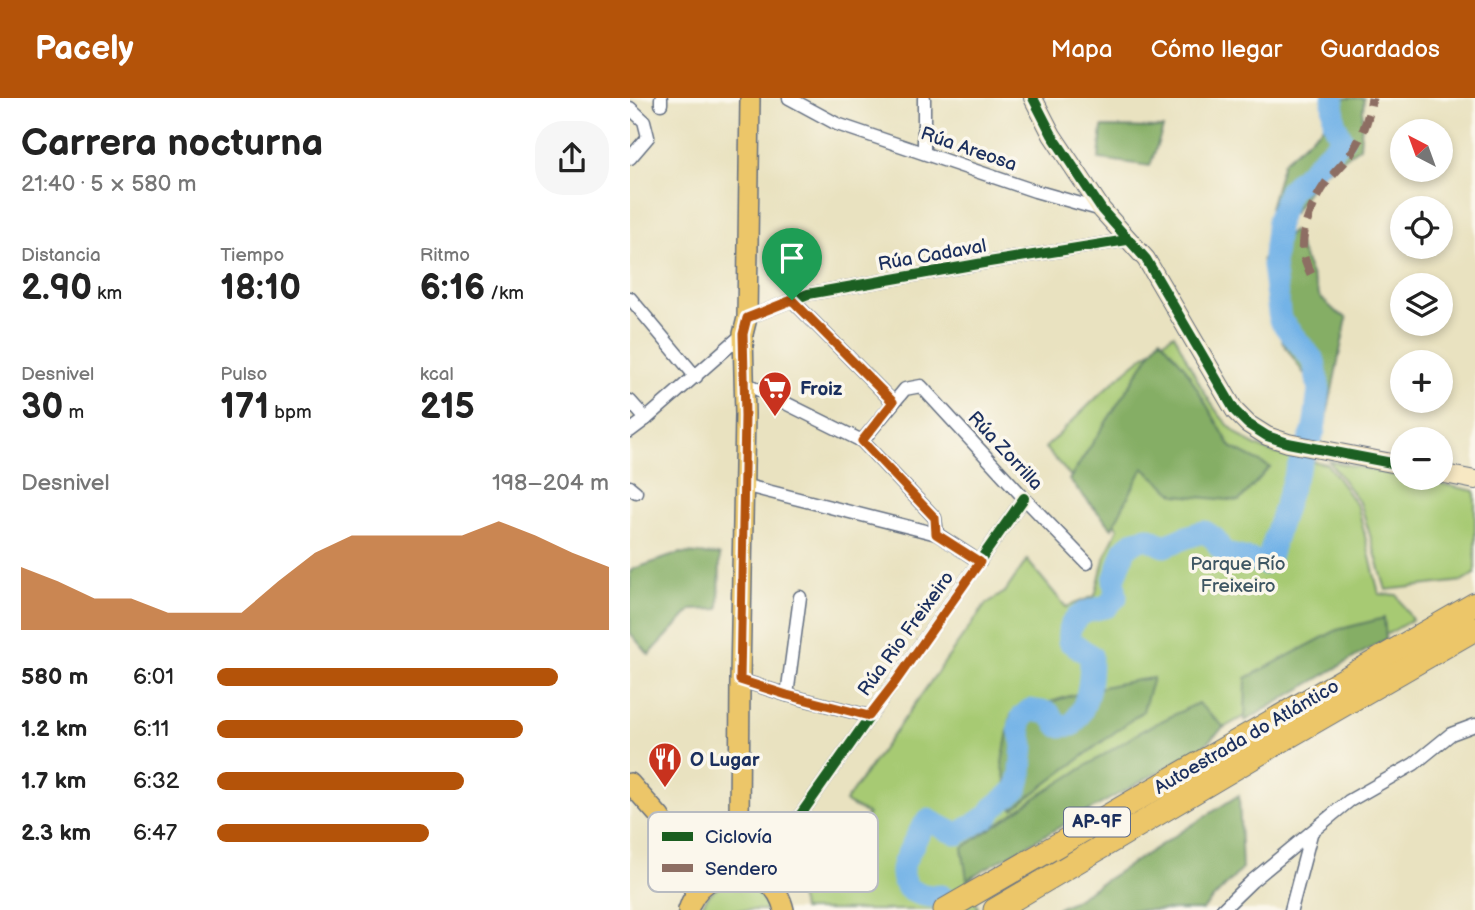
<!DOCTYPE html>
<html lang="es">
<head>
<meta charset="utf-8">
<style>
	:root { --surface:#fff; --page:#f6f6f6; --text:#222; --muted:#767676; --accent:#b45309 }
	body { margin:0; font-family:"Balsamiq Sans",sans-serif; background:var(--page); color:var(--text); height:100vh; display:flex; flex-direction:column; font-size:26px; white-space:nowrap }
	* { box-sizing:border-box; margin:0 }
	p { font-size:23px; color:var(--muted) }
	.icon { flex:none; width:38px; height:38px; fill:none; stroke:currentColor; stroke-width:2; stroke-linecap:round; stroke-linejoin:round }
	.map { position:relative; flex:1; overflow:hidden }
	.side { display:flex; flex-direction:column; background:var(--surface); width:630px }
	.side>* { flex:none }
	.needle { width:46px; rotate:319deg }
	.controls { position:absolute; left:760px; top:21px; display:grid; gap:14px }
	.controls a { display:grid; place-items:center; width:63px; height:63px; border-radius:50%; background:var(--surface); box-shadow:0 4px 10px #0003; font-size:35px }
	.pin { position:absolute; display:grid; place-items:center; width:60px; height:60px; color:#fff; margin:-72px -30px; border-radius:50% 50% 50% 0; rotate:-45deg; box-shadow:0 0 7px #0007 }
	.pin .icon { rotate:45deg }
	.round { display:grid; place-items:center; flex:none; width:74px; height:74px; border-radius:28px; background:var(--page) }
	.head { display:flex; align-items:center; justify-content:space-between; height:119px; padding:0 21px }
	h1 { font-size:38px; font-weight:600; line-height:52px }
	.figures { display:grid; grid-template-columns:repeat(3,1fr); gap:10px; height:119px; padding:7px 21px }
	.figures div { display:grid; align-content:center }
	.figures b { font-size:35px; font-weight:600 }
	.figures small { font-size:19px; font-weight:400 }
	.figures p { font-size:19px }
	.chart { height:196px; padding:14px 21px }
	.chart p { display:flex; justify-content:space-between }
	.chart svg { width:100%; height:126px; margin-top:7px; fill:var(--accent); opacity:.7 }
	ul { padding:0 21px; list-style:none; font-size:23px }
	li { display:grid; grid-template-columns:112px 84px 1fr; align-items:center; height:52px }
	li i { height:18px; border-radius:9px; background:var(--accent) }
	header { display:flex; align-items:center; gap:42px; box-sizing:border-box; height:98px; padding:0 35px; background:var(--accent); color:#fff }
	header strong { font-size:33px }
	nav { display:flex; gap:38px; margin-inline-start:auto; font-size:24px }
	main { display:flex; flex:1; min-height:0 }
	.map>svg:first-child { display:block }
</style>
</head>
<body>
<header>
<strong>Pacely</strong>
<nav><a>Mapa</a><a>Cómo llegar</a><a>Guardados</a></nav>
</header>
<main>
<section class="side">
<div class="head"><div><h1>Carrera nocturna</h1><p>21:40 · 5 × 580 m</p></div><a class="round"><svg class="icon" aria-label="share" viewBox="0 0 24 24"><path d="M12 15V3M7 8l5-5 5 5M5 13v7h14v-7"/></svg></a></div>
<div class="figures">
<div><p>Distancia</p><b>2.90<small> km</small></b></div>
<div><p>Tiempo</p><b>18:10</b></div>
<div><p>Ritmo</p><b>6:16<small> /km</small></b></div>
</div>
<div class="figures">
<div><p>Desnivel</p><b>30<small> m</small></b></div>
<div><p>Pulso</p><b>171<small> bpm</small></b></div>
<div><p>kcal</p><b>215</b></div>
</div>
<div class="chart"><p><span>Desnivel</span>198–204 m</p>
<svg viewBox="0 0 160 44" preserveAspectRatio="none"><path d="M0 44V22L10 27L20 33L30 33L40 38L50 38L60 38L70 27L80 17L90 11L100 11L110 11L120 11L130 6L140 11L150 17L160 22V44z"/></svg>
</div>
<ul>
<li><b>580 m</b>6:01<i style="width:87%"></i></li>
<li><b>1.2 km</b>6:11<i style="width:78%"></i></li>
<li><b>1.7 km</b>6:32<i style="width:63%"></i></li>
<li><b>2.3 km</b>6:47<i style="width:54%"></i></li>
</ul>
</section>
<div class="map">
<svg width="845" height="812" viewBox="0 0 845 812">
	<rect width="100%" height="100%" fill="#fbf7ec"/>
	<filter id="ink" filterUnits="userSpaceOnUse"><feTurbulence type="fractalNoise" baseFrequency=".0143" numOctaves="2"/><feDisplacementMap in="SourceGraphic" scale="14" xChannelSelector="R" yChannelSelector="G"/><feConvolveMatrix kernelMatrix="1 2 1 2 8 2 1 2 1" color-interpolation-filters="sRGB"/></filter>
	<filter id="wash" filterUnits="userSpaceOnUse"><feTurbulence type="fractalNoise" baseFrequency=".00686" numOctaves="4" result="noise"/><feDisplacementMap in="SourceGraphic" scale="28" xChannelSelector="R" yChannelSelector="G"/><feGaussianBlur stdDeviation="1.57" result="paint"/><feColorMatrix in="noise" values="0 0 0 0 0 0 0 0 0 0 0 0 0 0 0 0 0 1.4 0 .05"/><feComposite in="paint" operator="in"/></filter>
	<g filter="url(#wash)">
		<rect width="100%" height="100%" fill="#e9e2c0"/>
		<!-- green -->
		<g fill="#a7ca73" stroke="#617c68" stroke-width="2">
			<path d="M544,236C567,279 587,336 638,353C657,359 677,362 697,366L728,409L749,496L767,497L782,522L363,762L337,784L349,812H172C171,796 161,786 150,775L196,770L238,716L215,704L356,506L375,494L397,462L436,509L465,498L474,461L488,430L415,350C456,310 497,267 544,236Z"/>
			<polygon points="699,363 772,378 772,380 781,380 845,393 845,476 833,483 756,492 731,407"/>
			<path d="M106,784C126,784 137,795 146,812H70C77,795 88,787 106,784Z"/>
		</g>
		<!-- forest -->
		<g fill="#85ae65" stroke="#506e62" stroke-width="2">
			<polygon points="704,0 734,0 730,49 685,81 664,115 640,110 653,64 695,27"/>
			<polygon points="472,29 533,30 520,68 469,61"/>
			<polygon points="663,133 690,199 706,214 717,220 693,336 678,334 683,289 653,245 632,161"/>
			<polygon points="530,240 554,268 601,349 640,369 609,403 546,397 513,370 482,430 439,382"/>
			<polygon points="50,455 90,457 89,511 61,512 19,557 0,535 0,474 3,471"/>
			<polygon points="754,520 756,541 615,623 616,580 707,532"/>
			<path d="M523,580L513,613L383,711L372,665L381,617C429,601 472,586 523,580Z"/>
			<polygon points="568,605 594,629 571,650 337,781 332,750 410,697 513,632"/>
			<polygon points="609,697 612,771 572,812 424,812 441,804"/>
		</g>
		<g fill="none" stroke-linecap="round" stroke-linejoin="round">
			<!-- river -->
			<path stroke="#73b3e7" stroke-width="23" d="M322,812L318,804L311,798C296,799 273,796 272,776C271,768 277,758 281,750C286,740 291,730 298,722L317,732L328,736L358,718L363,710L387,691L391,676L393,647L389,630L392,619L400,612L419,615L429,628L442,627C459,608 461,582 461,558L439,543C436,519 456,512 476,509L486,499L484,482L495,451L505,443L518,440L534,448C549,443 560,436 575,434L585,441L590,450L596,456L634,465L639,459L664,380L684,332L689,292L684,263L650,222L643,167L648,122L659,93L712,42L704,24L703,0"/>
		</g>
	</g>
	<g filter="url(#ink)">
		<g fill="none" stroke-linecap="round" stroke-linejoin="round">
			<!-- street casing -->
			<g stroke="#636e80" stroke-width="15">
				<g id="street">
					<polyline points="159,0 207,26 405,93 472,112"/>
					<polyline points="294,0 294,55"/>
					<polyline points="31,6 31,0"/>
					<polyline points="0,10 14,23 18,39 0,60"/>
					<polyline points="0,200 66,279"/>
					<polyline points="162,202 263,304"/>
					<polyline points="117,220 178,196 359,164 497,142"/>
					<polyline points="115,285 232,343 305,420 307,436"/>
					<polyline points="0,303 16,321"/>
					<polyline points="0,333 16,321 113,236"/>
					<polyline points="232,343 275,291 291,288 394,400 457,465"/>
					<polyline points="113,387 307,436 350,464"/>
					<polyline points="0,389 6,394"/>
					<polyline points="110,582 157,597 239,618"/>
					<polyline points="157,597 170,499"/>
					<polyline points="164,726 394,400"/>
					<polyline points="592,812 622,783 719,703 784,666 821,636 845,627"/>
					<polyline points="661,812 681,736"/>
				</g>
			</g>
			<!-- secondary casing -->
			<g stroke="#636e80" stroke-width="20">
				<g id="secondary">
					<polyline points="403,0 422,37 472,112 516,161 605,313 618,326 637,338 658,345 772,367"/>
					<polyline points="810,375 845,382"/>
				</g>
			</g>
			<!-- primary casing -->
			<g stroke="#636e80" stroke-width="22">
				<g id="primary">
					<polyline points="0,685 30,719 54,757 65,796"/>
					<polyline points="109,725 123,763 134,782"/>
					<polyline points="54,757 100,774"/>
					<polyline points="86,778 97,764 109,725 110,582 115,316 113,236 117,220 120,0"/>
					<path d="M58,812C73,764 142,760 154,812"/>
				</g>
			</g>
			<!-- highway casing -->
			<g stroke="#636e80" stroke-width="25">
				<g id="highway">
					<polyline points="315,812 845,506"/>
					<polyline points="365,812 642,648 845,531"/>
				</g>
			</g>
			<!-- street -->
			<use href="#street" stroke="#fff" stroke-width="12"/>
			<!-- secondary -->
			<use href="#secondary" stroke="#f7e8c3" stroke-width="18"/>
			<!-- primary -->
			<use href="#primary" stroke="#ecc669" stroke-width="19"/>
			<!-- highway -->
			<use href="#highway" stroke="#ecc669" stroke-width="23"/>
			<!-- quiet -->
			<path stroke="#8d6e63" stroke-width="9" stroke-dasharray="18 9" stroke-linecap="butt" d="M681,176C678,170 675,163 673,156C669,135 684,102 696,85C705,73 716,64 724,51C734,35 739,18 742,0"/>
			<!-- cycleway casing -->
			<g stroke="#fbf7ec" stroke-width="15">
				<g id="cycleway">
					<polyline points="403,0 422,37 472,112 516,161 605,313 618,326 637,338 658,345 772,367"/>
					<polyline points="117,220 178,196 359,164 497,142"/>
					<polyline points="164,726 394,400"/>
				</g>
			</g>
			<!-- cycleway -->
			<use href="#cycleway" stroke="#1b5e20" stroke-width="10"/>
		</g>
	</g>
	<g fill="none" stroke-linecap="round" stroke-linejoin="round" filter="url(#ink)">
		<!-- route casing -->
		<g stroke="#fff" stroke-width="14">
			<polygon id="route" points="162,202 263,304 232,343 305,420 306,436 350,464 266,583 239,618 157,597 110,582 115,318 113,236 117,220"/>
		</g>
		<!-- route -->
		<use href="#route" stroke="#b45309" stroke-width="9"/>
	</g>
	<!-- icons -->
	<defs>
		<g id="supermarket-pin" transform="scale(1.75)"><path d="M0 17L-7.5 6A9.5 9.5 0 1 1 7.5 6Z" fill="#c8321e" stroke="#fbf7ec"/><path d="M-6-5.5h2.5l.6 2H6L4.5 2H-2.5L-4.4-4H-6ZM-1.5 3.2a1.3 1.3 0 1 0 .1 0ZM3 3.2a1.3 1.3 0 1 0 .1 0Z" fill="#fff"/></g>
		<g id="restaurant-pin" transform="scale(1.75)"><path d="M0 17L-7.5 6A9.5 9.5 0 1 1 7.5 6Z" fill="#c8321e" stroke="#fbf7ec"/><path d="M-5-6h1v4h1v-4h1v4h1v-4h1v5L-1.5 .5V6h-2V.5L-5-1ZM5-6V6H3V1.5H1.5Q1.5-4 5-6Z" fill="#fff"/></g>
	</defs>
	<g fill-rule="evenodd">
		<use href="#supermarket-pin" x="145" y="290"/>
		<use href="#restaurant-pin" x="35" y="661"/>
	</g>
	<g text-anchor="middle" stroke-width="7" stroke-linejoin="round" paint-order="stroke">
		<!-- shield labels -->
		<rect fill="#fbf7ec" stroke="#5e6b89" stroke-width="2" x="434" y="709.5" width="66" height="29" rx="5"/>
		<g font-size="18" font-weight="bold" fill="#1b2f5e">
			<text x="467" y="730">AP-9F</text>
		</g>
		<!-- street labels -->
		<g font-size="19" fill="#1b2f5e" stroke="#fbf7ec">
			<text transform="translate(339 50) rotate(19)" y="7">Rúa Areosa</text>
			<text transform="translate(302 156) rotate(-10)" y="7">Rúa Cadaval</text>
			<text transform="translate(376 352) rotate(47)" y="7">Rúa Zorrilla</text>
			<text transform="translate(275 535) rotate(-54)" y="7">Rúa Rio Freixeiro</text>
			<text transform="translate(616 638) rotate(-30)" y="7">Autoestrada do Atlántico</text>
		</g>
		<!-- poi labels -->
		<g font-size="19" font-weight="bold" fill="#1b2f5e" stroke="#fbf7ec" text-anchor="start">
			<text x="170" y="297">Froiz</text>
			<text x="60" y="668">O Lugar</text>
		</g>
		<!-- park labels -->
		<g font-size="19" fill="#3e5663" stroke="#fbf7ec">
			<text x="608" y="472">Parque Río<tspan x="608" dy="22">Freixeiro</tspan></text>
		</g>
	</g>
	<!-- legend -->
	<rect x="18" y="714" width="230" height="80" rx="10" fill="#fbf7ec" stroke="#b8bbc1" stroke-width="2"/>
	<rect x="32" y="734" width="31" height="9" fill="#1b5e20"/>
	<rect x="32" y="766" width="31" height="8" fill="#8d6e63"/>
	<g font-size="19" fill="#1b2f5e">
		<text x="75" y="745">Ciclovía</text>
		<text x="75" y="777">Sendero</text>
	</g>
</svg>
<div class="controls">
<a><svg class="needle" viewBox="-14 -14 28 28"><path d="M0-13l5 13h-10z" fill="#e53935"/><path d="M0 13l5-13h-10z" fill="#767676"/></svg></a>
<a><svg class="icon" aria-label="locate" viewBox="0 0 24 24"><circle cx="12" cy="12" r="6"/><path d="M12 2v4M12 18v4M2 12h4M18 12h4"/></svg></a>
<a><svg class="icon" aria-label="layers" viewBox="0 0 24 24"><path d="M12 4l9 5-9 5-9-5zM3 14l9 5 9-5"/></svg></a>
<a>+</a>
<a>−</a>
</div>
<div class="pin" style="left:162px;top:202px;background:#1e9e55"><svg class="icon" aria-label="arrive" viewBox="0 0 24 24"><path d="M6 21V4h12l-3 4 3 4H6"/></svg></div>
</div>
</main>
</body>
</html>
